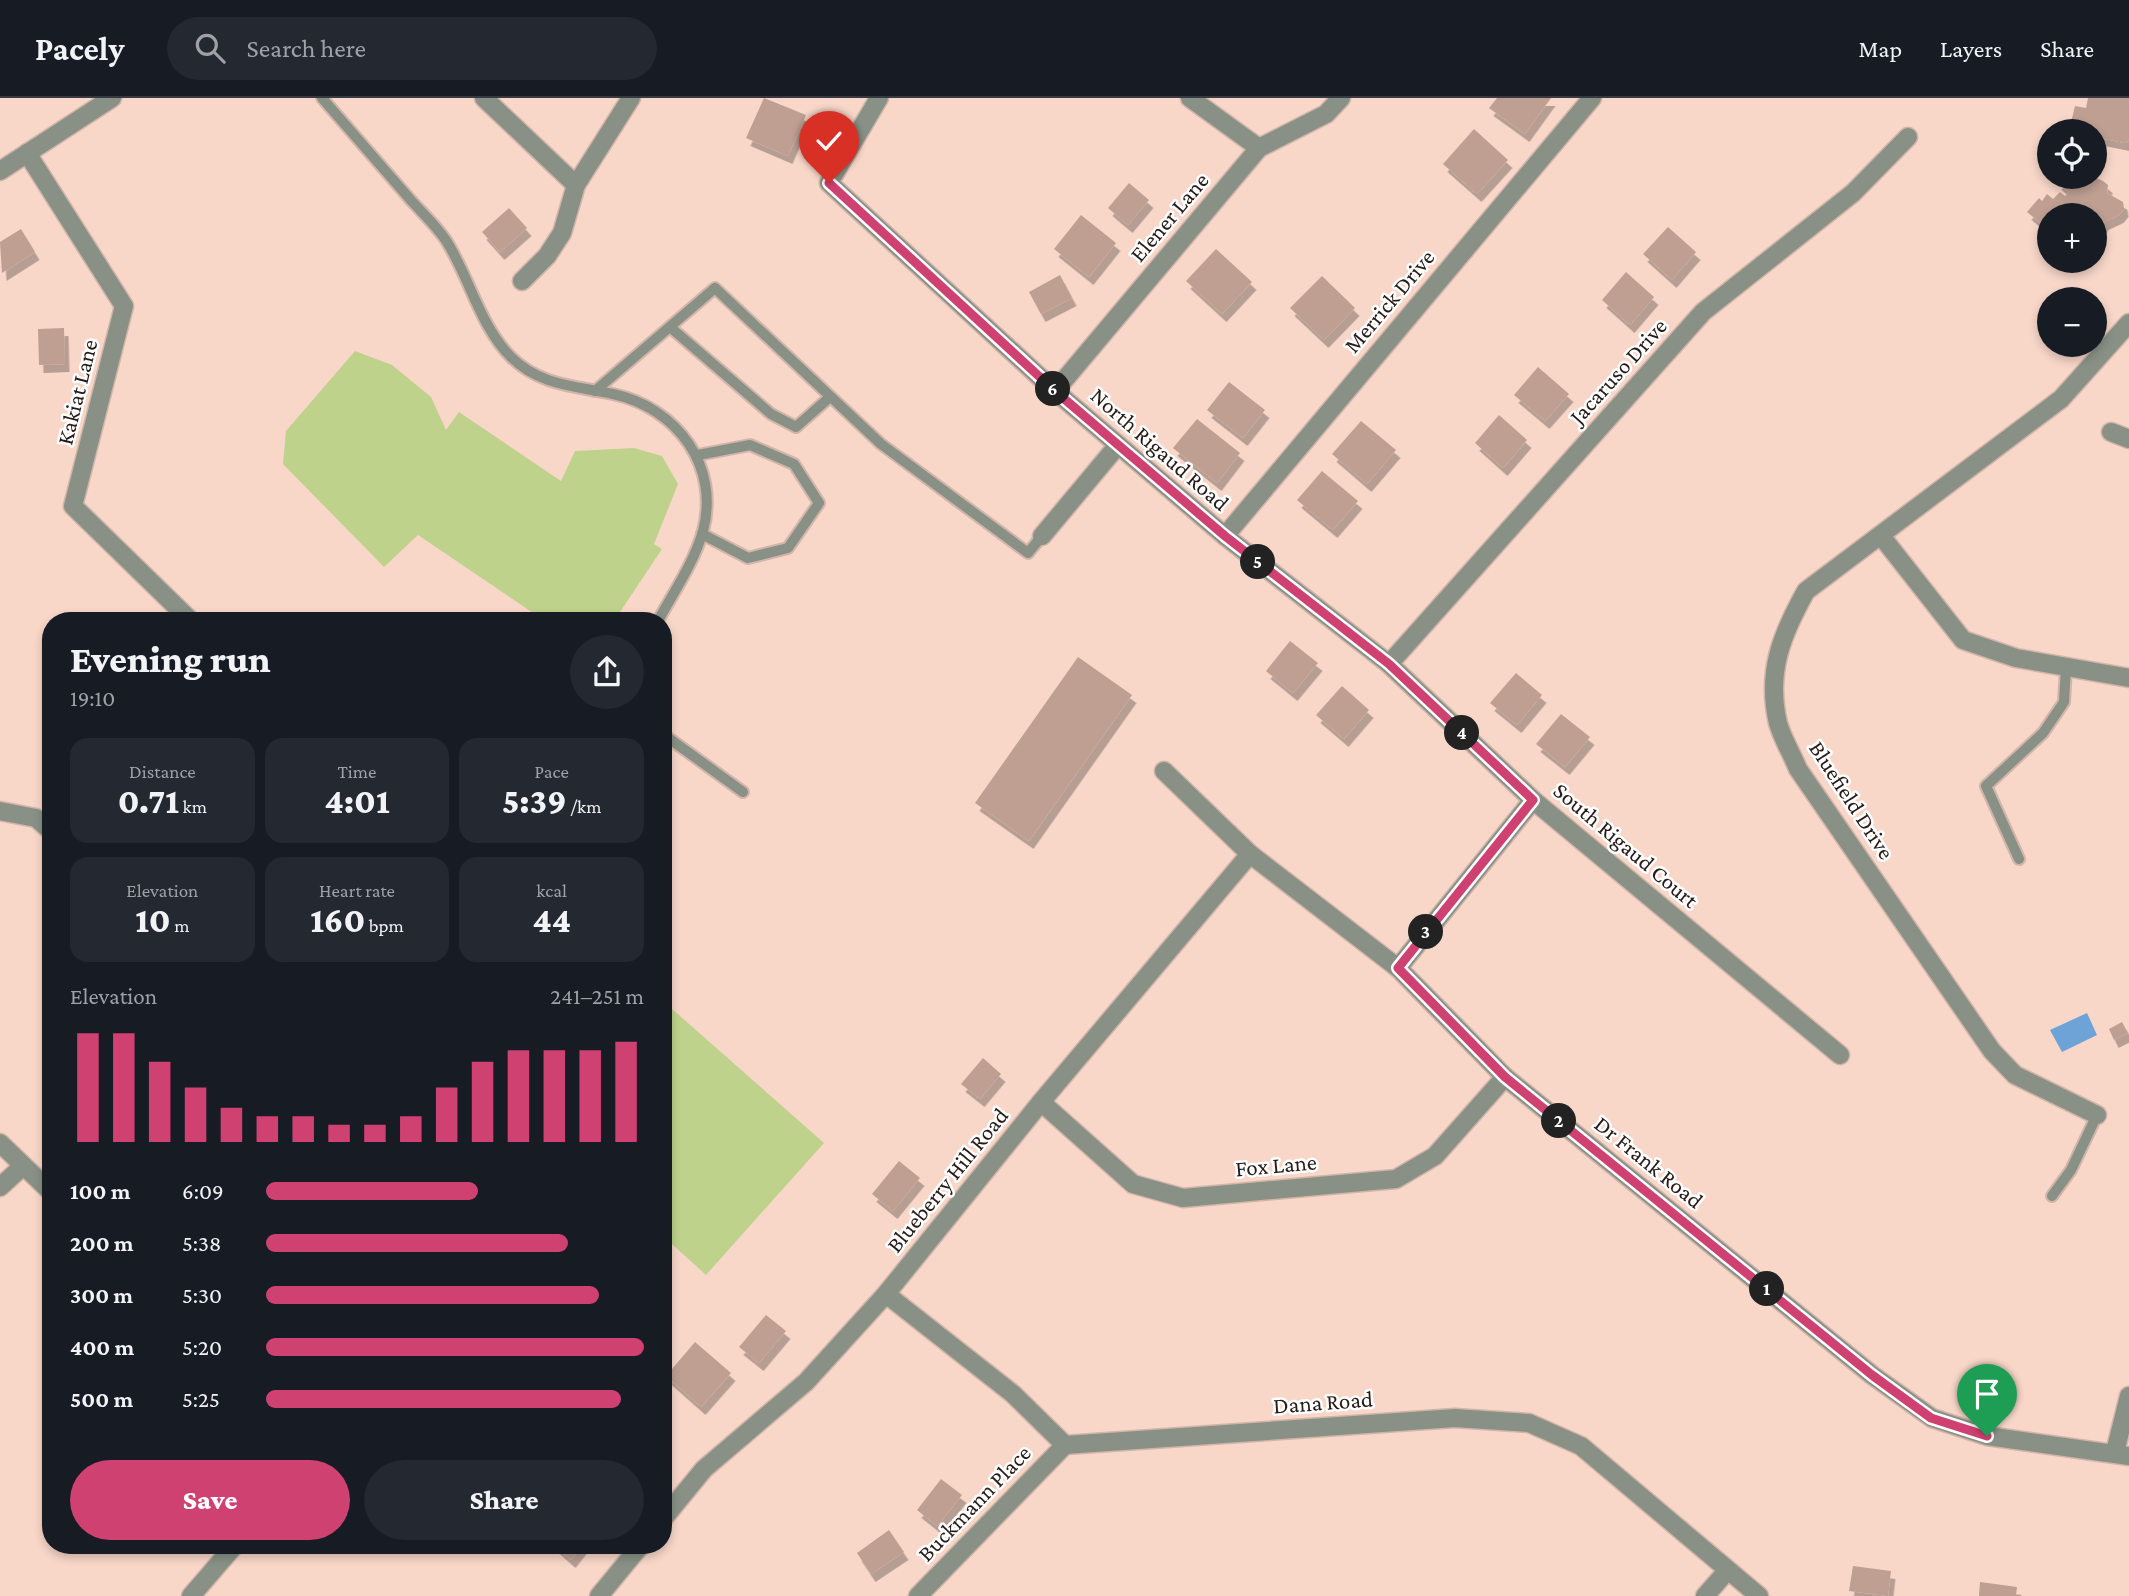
<!DOCTYPE html>
<html lang="en">
<head>
<meta charset="utf-8">
<style>
	:root { --surface:#171b24; --page:#242831; --text:#f1f3f6; --muted:#9ea1a6; --line:#363941; --accent:#ce4171 }
	body { margin:0; font-family:"Crimson Pro",serif; background:var(--page); color:var(--text); height:100vh; display:flex; flex-direction:column; font-size:26px; white-space:nowrap }
	* { box-sizing:border-box; margin:0 }
	p { font-size:23px; color:var(--muted) }
	.icon { flex:none; width:38px; height:38px; fill:none; stroke:currentColor; stroke-width:2; stroke-linecap:round; stroke-linejoin:round }
	.map { position:relative; flex:1; overflow:hidden }
	.side { position:absolute; left:42px; top:514px; width:630px; height:942px; display:flex; flex-direction:column; background:var(--surface); border-radius:28px; box-shadow:0 4px 10px #0003 }
	.side>* { flex:none }
	.buttons { position:absolute; left:2037px; top:21px; display:grid; gap:14px }
	.buttons a { display:grid; place-items:center; width:70px; height:70px; border-radius:50%; background:var(--surface); box-shadow:0 4px 10px #0003; font-size:35px }
	.pin { position:absolute; display:grid; place-items:center; width:60px; height:60px; color:#fff; margin:-72px -30px; border-radius:50% 50% 50% 0; rotate:-45deg; box-shadow:0 0 7px #0007 }
	.pin .icon { rotate:45deg }
	.km { position:absolute; width:35px; height:35px; margin:-18px; border-radius:50%; background:#222; color:#fff; font-size:19px; line-height:35px; text-align:center }
	.round { display:grid; place-items:center; flex:none; width:74px; height:74px; border-radius:37px; background:var(--page) }
	.head { display:flex; align-items:center; justify-content:space-between; height:119px; padding:0 28px }
	h1 { font-size:38px; font-weight:800; line-height:52px }
	.metrics { display:grid; grid-template-columns:repeat(3,1fr); gap:10px; height:119px; padding:7px 28px }
	.metrics div { display:grid; align-content:center; border-radius:18px; background:var(--page); text-align:center }
	.metrics b { font-size:35px; font-weight:800 }
	.metrics small { font-size:19px; font-weight:400 }
	.metrics p { font-size:19px }
	.chart { height:196px; padding:14px 28px }
	.chart p { display:flex; justify-content:space-between }
	.chart svg { width:100%; height:126px; margin-top:7px; stroke:var(--accent); stroke-width:6 }
	.button { display:flex; gap:14px; margin-top:auto; padding:14px 28px }
	.button a { flex:1; height:80px; border-radius:42px; background:var(--accent); color:#fff; font-size:28px; font-weight:800; line-height:80px; text-align:center }
	.button a+a { background:var(--page); color:var(--text) }
	ul { padding:0 28px; list-style:none; font-size:23px }
	li { display:grid; grid-template-columns:112px 84px 1fr; align-items:center; height:52px }
	li i { height:18px; border-radius:9px; background:var(--accent) }
	header { display:flex; align-items:center; gap:42px; box-sizing:border-box; height:98px; padding:0 35px; background:var(--surface); border-bottom:2px solid var(--line) }
	header strong { font-size:33px }
	nav { display:flex; gap:38px; margin-inline-start:auto; font-size:24px }
	.search { width:490px; height:63px; background:var(--page); display:flex; align-items:center; gap:18px; box-sizing:border-box; padding:0 24px; border-radius:38px; color:var(--muted); font-size:26px }
	.map>svg:first-child { display:block }
</style>
</head>
<body>
<header>
<strong>Pacely</strong>
<div class="search"><svg class="icon" aria-label="search" viewBox="0 0 24 24"><circle cx="10" cy="10" r="6"/><path d="M15 15l6 6"/></svg>Search here</div>
<nav><a>Map</a><a>Layers</a><a>Share</a></nav>
</header>
<div class="map">
<svg width="2129" height="1498" viewBox="0 0 2129 1498">
	<defs>
		<filter id="shadow"><feDropShadow dx="4.5" dy="8" stdDeviation="0" flood-color="#0004"/></filter>
	</defs>
	<rect width="100%" height="100%" fill="#f8d7c9"/>
	<!-- green -->
	<g fill="#bfd28c">
		<polygon points="355,253 392,267 431,299 446,332 459,314 561,383 575,353 634,350 662,358 678,386 654,446 662,451 614,523 545,523 418,437 384,469 283,366 286,333"/>
		<polygon points="663,903 824,1045 706,1177 663,1138"/>
	</g>
	<!-- water -->
	<polygon fill="#6da3d7" points="2087,915 2097,937 2062,954 2050,932"/>
	<!-- building -->
	<g fill="#be9f92" filter="url(#shadow)">
		<polygon points="764,0 806,17 788,58 746,40"/>
		<polygon points="1497,0 1551,0 1525,36 1489,10"/>
		<polygon points="2088,0 2129,0 2129,42 2125,45 2095,39 2095,33 2069,33 2075,8 2086,10"/>
		<polygon points="1474,31 1508,62 1477,96 1443,66"/>
		<polygon points="2061,79 2094,79 2103,83 2108,87 2107,95 2123,104 2124,111 2119,117 2104,124 2095,140 2095,117 2049,117 2049,132 2027,114 2039,100 2042,103 2047,96 2053,101 2060,94 2065,98 2069,94 2057,84"/>
		<polygon points="1129,85 1149,102 1128,127 1108,110"/>
		<polygon points="509,110 527,130 500,154 482,134"/>
		<polygon points="1081,117 1116,145 1089,179 1054,151"/>
		<polygon points="1668,129 1696,154 1672,182 1643,156"/>
		<polygon points="21,131 35,154 2,175 0,144"/>
		<polygon points="1216,151 1252,184 1222,216 1186,183"/>
		<polygon points="1626,174 1654,199 1630,227 1602,202"/>
		<polygon points="1060,177 1072,200 1041,216 1029,194"/>
		<polygon points="1322,178 1355,210 1324,242 1290,210"/>
		<polygon points="64,230 65,266 39,267 38,231"/>
		<polygon points="1538,269 1569,296 1545,323 1514,297"/>
		<polygon points="1229,284 1265,312 1243,340 1207,312"/>
		<polygon points="1499,317 1527,342 1503,370 1475,345"/>
		<polygon points="1197,321 1240,355 1217,385 1173,350"/>
		<polygon points="1361,323 1396,352 1367,386 1332,356"/>
		<polygon points="1322,373 1358,403 1333,432 1297,402"/>
		<polygon points="1290,543 1318,565 1293,595 1266,573"/>
		<polygon points="1078,559 1132,597 1029,743 975,705"/>
		<polygon points="1516,575 1542,597 1517,627 1490,605"/>
		<polygon points="1342,588 1369,612 1344,641 1316,617"/>
		<polygon points="1561,616 1590,639 1565,669 1536,646"/>
		<polygon points="2122,924 2128,935 2114,942 2109,931"/>
		<polygon points="983,960 1001,976 980,1001 961,986"/>
		<polygon points="899,1063 920,1080 893,1113 872,1096"/>
		<polygon points="766,1217 786,1233 759,1265 739,1249"/>
		<polygon points="695,1244 731,1275 701,1309 666,1278"/>
		<polygon points="941,1381 962,1397 937,1428 917,1412"/>
		<polygon points="889,1432 904,1454 871,1476 857,1455"/>
		<polygon points="554,1447 583,1447 571,1462"/>
		<polygon points="1853,1468 1891,1473 1888,1498 1849,1493"/>
		<polygon points="1980,1484 2017,1489 2016,1498 1979,1498"/>
	</g>
	<g fill="none" stroke-linecap="round" stroke-linejoin="round">
		<!-- service casing -->
		<g stroke="#d2b5a9" stroke-width="14">
			<g id="service">
				<path d="M322,0C351,33 380,67 409,100C421,114 437,128 447,144C470,181 480,228 511,259C540,288 576,288 613,296C678,310 720,369 703,433C694,465 673,495 658,523"/>
				<polyline points="670,229 771,316 796,329 830,299"/>
				<polyline points="595,293 715,190 881,346 1028,455 1042,438"/>
				<polyline points="698,357 750,347 794,366 819,405 788,450 748,460 702,436"/>
				<polyline points="663,636 743,694"/>
				<polyline points="2019,761 1986,688 2043,635 2064,604 2066,569"/>
				<polyline points="2052,1098 2071,1072 2097,1017"/>
			</g>
		</g>
		<!-- minor casing -->
		<g stroke="#d2b5a9" stroke-width="21">
			<g id="minor">
				<polyline points="484,0 576,87"/>
				<polyline points="879,0 829,85 1055,293 1225,438 1389,566 1533,702 1840,957"/>
				<polyline points="1190,0 1259,50"/>
				<polyline points="27,55 124,208 73,408 191,523"/>
				<polyline points="522,183 547,158 562,135 576,87 631,0"/>
				<polyline points="1055,293 1259,50 1326,16 1341,0"/>
				<polyline points="2111,334 2129,341"/>
				<polyline points="1042,438 1118,347"/>
				<polyline points="1225,438 1592,0"/>
				<polyline points="1882,439 1963,542 2016,560 2129,580"/>
				<polyline points="1389,566 1703,214 1853,95 1908,39"/>
				<polyline points="1164,673 1250,756 1398,870 1505,979 1872,1277 1932,1320 1987,1338 2129,1358"/>
				<polyline points="0,713 36,720 51,733"/>
				<polyline points="1398,870 1533,702"/>
				<polyline points="1041,1004 1133,1086 1183,1100 1396,1081 1435,1058 1505,979"/>
				<path d="M2097,1017L2015,977L1992,953L1798,671C1792,656 1782,640 1778,625C1766,574 1782,536 1806,493L2061,301L2129,225"/>
				<polyline points="0,1045 51,1094"/>
				<polyline points="0,1089 23,1068"/>
				<polyline points="886,1196 1013,1296 1065,1347 1455,1320 1529,1325 1581,1348 1759,1498"/>
				<polyline points="2115,1354 2129,1298"/>
				<polyline points="663,1421 704,1371 806,1284 886,1196 1041,1004 1250,756"/>
				<polyline points="191,1498 235,1447"/>
				<polyline points="599,1498 641,1447"/>
				<polyline points="918,1498 1065,1347"/>
				<polyline points="1705,1498 1727,1473"/>
			</g>
		</g>
		<!-- tertiary casing -->
		<g stroke="#d2b5a9" stroke-width="21">
			<polyline id="tertiary" points="0,73 112,0"/>
		</g>
		<!-- service -->
		<use href="#service" stroke="#899186" stroke-width="10"/>
		<!-- minor -->
		<use href="#minor" stroke="#899186" stroke-width="18"/>
		<!-- tertiary -->
		<use href="#tertiary" stroke="#899186" stroke-width="18"/>
	</g>
	<g fill="none" stroke-linecap="round" stroke-linejoin="round">
		<!-- route casing -->
		<g stroke="#fff" stroke-width="14">
			<polyline id="route" points="829,85 1055,293 1225,438 1389,566 1533,702 1398,870 1505,979 1872,1277 1931,1320 1987,1338"/>
		</g>
		<!-- route -->
		<use href="#route" stroke="#ce4171" stroke-width="9"/>
	</g>
	<g text-anchor="middle" stroke-width="5" stroke-linejoin="round" paint-order="stroke">
		<!-- street labels -->
		<g font-size="23" fill="#261b16" stroke="#fff">
			<text transform="translate(1169 119) rotate(-50)" y="8">Elener Lane</text>
			<text transform="translate(1389 203) rotate(-50)" y="8">Merrick Drive</text>
			<text transform="translate(1618 273) rotate(-48)" y="8">Jacaruso Drive</text>
			<text transform="translate(77 294) rotate(-76)" y="8">Kakiat Lane</text>
			<text transform="translate(1160 351) rotate(41)" y="8">North Rigaud Road</text>
			<text transform="translate(1852 702) rotate(57)" y="8">Bluefield Drive</text>
			<text transform="translate(1626 747) rotate(40)" y="8">South Rigaud Court</text>
			<text transform="translate(1649 1064) rotate(39)" y="8">Dr Frank Road</text>
			<text transform="translate(1276 1067) rotate(-5)" y="8">Fox Lane</text>
			<text transform="translate(947 1082) rotate(-51)" y="8">Blueberry Hill Road</text>
			<text transform="translate(1323 1304) rotate(-4)" y="8">Dana Road</text>
			<text transform="translate(974 1405) rotate(-46)" y="8">Buckmann Place</text>
		</g>
	</g>
</svg>
<div class="buttons">
<a><svg class="icon" aria-label="locate" viewBox="0 0 24 24"><circle cx="12" cy="12" r="6"/><path d="M12 2v4M12 18v4M2 12h4M18 12h4"/></svg></a>
<a>+</a>
<a>−</a>
</div>
<div class="pin" style="left:1987px;top:1338px;background:#1e9e55"><svg class="icon" aria-label="arrive" viewBox="0 0 24 24"><path d="M6 21V4h12l-3 4 3 4H6"/></svg></div>
<div class="pin" style="left:829px;top:85px;background:#d93025"><svg class="icon" aria-label="check" viewBox="0 0 24 24"><path d="M5 12l5 5 9-10"/></svg></div>
<b class="km" style="left:1767px;top:1191px">1</b>
<b class="km" style="left:1559px;top:1023px">2</b>
<b class="km" style="left:1426px;top:834px">3</b>
<b class="km" style="left:1462px;top:635px">4</b>
<b class="km" style="left:1258px;top:464px">5</b>
<b class="km" style="left:1053px;top:291px">6</b>
<section class="side">
<div class="head"><div><h1>Evening run</h1><p>19:10</p></div><a class="round"><svg class="icon" aria-label="share" viewBox="0 0 24 24"><path d="M12 15V3M7 8l5-5 5 5M5 13v7h14v-7"/></svg></a></div>
<div class="metrics">
<div><p>Distance</p><b>0.71<small> km</small></b></div>
<div><p>Time</p><b>4:01</b></div>
<div><p>Pace</p><b>5:39<small> /km</small></b></div>
</div>
<div class="metrics">
<div><p>Elevation</p><b>10<small> m</small></b></div>
<div><p>Heart rate</p><b>160<small> bpm</small></b></div>
<div><p>kcal</p><b>44</b></div>
</div>
<div class="chart"><p><span>Elevation</span>241–251 m</p>
<svg viewBox="0 0 160 44" preserveAspectRatio="none"><path d="M5 44V6M15 44V6M25 44V16M35 44V25M45 44V32M55 44V35M65 44V35M75 44V38M85 44V38M95 44V35M105 44V25M115 44V16M125 44V12M135 44V12M145 44V12M155 44V9"/></svg>
</div>
<ul>
<li><b>100 m</b>6:09<i style="width:56%"></i></li>
<li><b>200 m</b>5:38<i style="width:80%"></i></li>
<li><b>300 m</b>5:30<i style="width:88%"></i></li>
<li><b>400 m</b>5:20<i style="width:100%"></i></li>
<li><b>500 m</b>5:25<i style="width:94%"></i></li>
</ul>
<div class="button"><a>Save</a><a>Share</a></div>
</section>
</div>
</body>
</html>
